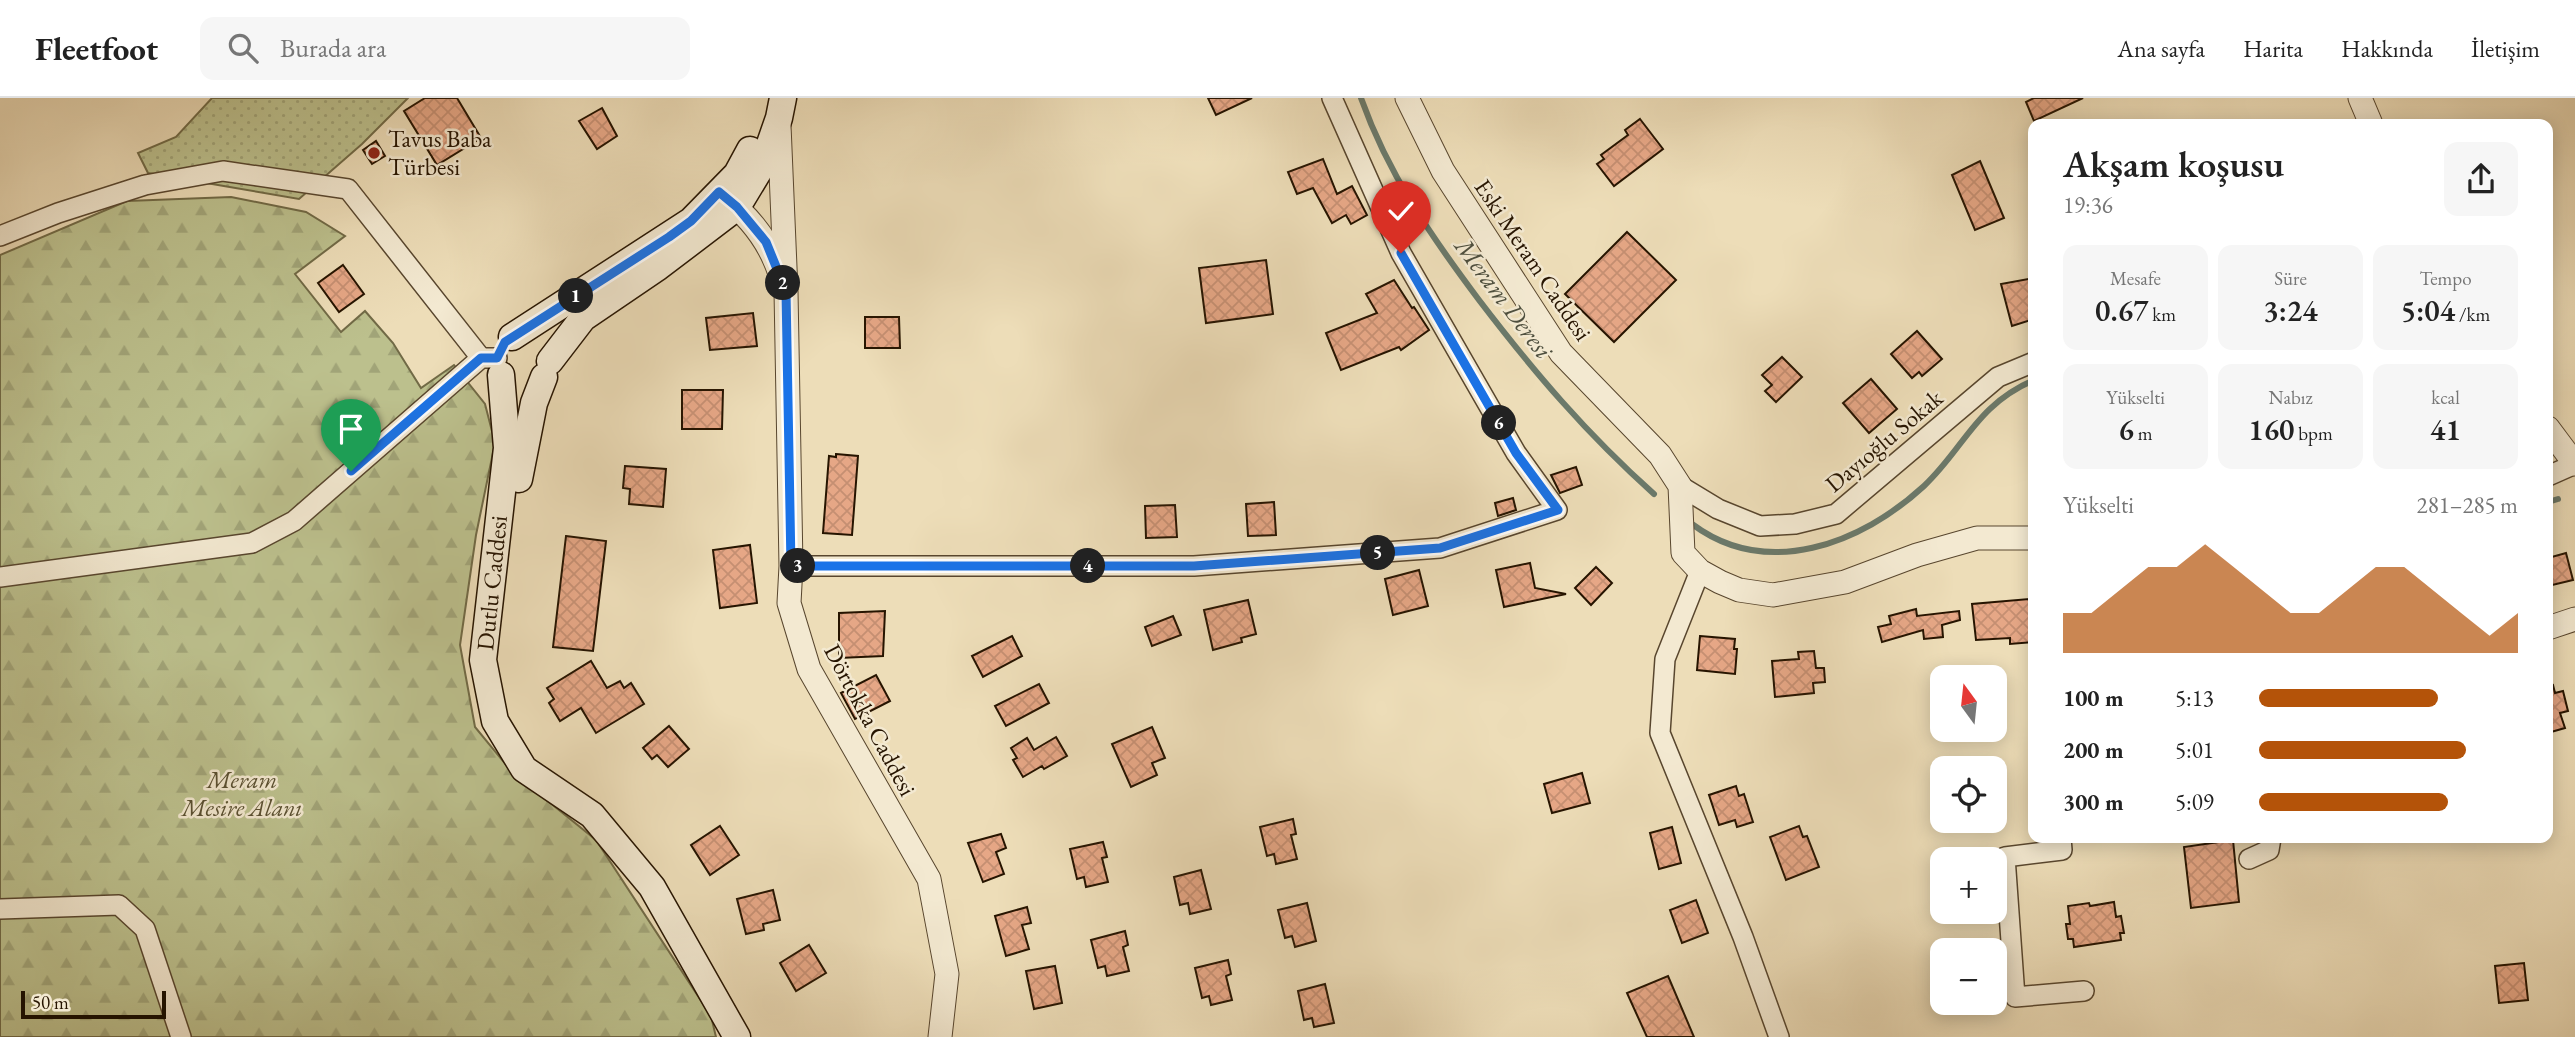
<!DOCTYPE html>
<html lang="tr">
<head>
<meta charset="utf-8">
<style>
	:root { --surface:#fff; --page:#f6f6f6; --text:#222; --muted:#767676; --line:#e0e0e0; --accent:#b45309 }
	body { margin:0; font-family:"EB Garamond",serif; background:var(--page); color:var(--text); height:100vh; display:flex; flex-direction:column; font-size:26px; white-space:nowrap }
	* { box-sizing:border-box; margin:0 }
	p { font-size:23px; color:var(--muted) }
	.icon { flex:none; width:38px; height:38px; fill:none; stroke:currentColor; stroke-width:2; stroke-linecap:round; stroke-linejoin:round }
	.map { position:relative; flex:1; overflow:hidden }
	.sheet { position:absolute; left:2028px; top:21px; width:525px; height:724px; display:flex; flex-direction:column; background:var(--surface); border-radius:14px; box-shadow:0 4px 18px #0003 }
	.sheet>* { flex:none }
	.needle { width:46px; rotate:345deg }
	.tools { position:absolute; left:1930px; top:567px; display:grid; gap:14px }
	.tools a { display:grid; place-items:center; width:77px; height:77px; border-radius:14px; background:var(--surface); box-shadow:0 4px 18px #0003; font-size:35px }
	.scale { position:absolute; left:21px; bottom:18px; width:145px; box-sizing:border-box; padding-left:7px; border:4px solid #261400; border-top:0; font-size:19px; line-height:24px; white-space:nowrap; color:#261400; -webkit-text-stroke:5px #f3e9d1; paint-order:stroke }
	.pin { position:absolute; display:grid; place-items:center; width:60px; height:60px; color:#fff; margin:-72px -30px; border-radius:50% 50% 50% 0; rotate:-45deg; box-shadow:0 0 7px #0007 }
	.pin .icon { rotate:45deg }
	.km { position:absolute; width:35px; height:35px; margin:-18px; border-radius:50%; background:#222; color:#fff; font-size:19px; line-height:35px; text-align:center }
	.round { display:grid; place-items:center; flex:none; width:74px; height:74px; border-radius:14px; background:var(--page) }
	.head { display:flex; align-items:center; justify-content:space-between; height:119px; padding:0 35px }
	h1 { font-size:38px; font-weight:600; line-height:52px }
	.stats { display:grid; grid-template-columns:repeat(3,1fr); gap:10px; height:119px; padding:7px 35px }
	.stats div { display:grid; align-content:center; border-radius:14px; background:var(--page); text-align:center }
	.stats b { font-size:30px; font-weight:600 }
	.stats small { font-size:19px; font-weight:400 }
	.stats p { font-size:19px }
	.chart { height:196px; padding:14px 35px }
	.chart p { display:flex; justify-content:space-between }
	.chart svg { width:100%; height:126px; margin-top:7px; fill:var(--accent); opacity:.7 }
	ul { padding:0 35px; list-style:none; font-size:23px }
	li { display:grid; grid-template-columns:112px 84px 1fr; align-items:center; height:52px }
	li i { height:18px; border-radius:9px; background:var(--accent) }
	header { display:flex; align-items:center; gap:42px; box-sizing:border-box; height:98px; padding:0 35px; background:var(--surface); border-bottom:2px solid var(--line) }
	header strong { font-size:33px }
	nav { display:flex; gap:38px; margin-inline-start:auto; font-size:24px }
	.search { width:490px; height:63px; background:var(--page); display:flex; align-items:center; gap:18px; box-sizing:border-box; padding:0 24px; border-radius:14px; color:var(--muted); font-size:26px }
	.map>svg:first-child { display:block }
</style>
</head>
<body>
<header>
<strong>Fleetfoot</strong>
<div class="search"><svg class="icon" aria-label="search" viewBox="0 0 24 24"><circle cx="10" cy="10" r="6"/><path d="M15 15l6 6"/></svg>Burada ara</div>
<nav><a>Ana sayfa</a><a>Harita</a><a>Hakkında</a><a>İletişim</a></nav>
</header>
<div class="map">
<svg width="2575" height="939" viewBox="0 0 2575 939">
	<defs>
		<pattern id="grass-dots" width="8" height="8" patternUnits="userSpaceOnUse" patternTransform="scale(1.75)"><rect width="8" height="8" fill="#bcc08d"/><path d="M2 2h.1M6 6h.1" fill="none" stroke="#a1a478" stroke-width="1.8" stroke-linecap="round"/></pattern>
		<pattern id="forest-firs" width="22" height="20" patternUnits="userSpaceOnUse" patternTransform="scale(1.75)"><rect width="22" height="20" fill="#bcc08d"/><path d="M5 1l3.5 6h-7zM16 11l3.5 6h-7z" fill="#a1a478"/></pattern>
		<pattern id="building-cross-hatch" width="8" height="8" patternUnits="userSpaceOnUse" patternTransform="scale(1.75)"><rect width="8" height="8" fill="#e6a786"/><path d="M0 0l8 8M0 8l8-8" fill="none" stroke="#c58f72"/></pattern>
	</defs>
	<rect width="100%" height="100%" fill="#edddb8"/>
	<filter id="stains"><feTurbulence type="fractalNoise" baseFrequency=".00286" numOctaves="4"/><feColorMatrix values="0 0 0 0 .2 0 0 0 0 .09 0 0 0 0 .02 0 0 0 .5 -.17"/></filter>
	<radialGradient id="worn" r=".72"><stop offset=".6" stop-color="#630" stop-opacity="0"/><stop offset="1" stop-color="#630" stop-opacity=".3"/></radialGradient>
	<!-- grass -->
	<polygon fill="url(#grass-dots)" stroke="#716a46" stroke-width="2" points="212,0 408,0 362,46 299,101 148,75 138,55 176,39"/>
	<!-- forest -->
	<polygon fill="url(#forest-firs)" stroke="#716a46" stroke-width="2" points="231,99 306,114 345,138 295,176 341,234 365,213 393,245 421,290 454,267 485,306 495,345 476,437 460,547 475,629 512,674 596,742 711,918 716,939 0,939 0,157 127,103"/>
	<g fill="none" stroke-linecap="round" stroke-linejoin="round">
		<!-- stream -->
		<g stroke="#6b796a" stroke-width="6">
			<path d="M1361,0C1388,76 1431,138 1479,202C1534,274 1586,335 1654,396"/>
			<polyline points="2548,404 2558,401"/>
			<path d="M1692,426C1767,482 1861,446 1924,388C1965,349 1976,307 2034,282"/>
		</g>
	</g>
	<!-- building -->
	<g fill="url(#building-cross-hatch)" stroke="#261400" stroke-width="2">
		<polygon points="425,0 457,0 481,40 437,67 404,13"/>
		<polygon points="1208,0 1252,0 1216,17"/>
		<polygon points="2034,0 2083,0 2034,23 2026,4"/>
		<polygon points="602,10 617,38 597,51 579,23"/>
		<polygon points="1640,21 1663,51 1614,88 1597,66 1604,61 1601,57 1628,37 1625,32"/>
		<polygon points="376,43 385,58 372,66 363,52"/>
		<polygon points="1323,61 1337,96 1352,88 1367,117 1351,126 1346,117 1332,125 1313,90 1297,96 1288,74"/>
		<polygon points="1980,63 2004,120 1975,132 1952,77"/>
		<polygon points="1627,134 1676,182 1614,244 1565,196"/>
		<polygon points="1266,162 1273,216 1206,225 1199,170"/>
		<polygon points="343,167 364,196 339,214 318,185"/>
		<polygon points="2034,180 2034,221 2012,228 2001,186"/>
		<polygon points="1394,182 1412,210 1414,209 1429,232 1401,252 1399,249 1341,272 1326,235 1377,215 1366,196"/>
		<polygon points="753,215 757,248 710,252 706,220"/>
		<polygon points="865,219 899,219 900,250 865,250"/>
		<polygon points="1917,233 1942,261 1922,278 1919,274 1912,280 1891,256"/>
		<polygon points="1782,259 1802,279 1776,304 1765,293 1772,287 1762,277"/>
		<polygon points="1871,281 1897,311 1869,335 1843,305"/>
		<polygon points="682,292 723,292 722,331 682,331"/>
		<polygon points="836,356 858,358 852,437 823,435 829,358 836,359"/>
		<polygon points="625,368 666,371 663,409 629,406 630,391 623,390"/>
		<polygon points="1576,369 1582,387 1560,395 1551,377"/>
		<polygon points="1513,400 1516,412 1498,418 1495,405"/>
		<polygon points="1274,404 1276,437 1248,438 1246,406"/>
		<polygon points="1175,407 1177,439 1146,440 1145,408"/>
		<polygon points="566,438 606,443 593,553 553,549"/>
		<polygon points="750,447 757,505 720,510 713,452"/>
		<polygon points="2566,455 2573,482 2548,488 2548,460"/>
		<polygon points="1530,465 1535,490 1566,496 1504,509 1496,472"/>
		<polygon points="1596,469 1612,485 1591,507 1575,490"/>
		<polygon points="1419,472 1428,508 1393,517 1385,481"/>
		<polygon points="2029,501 2031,518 2034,517 2034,544 2010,546 2010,540 1976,542 1972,506"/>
		<polygon points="1248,502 1256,536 1241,540 1242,544 1213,552 1204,512"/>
		<polygon points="1916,511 1917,518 1959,513 1960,522 1942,527 1943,539 1924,541 1923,532 1882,544 1878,529 1891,526 1889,518"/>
		<polygon points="885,513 883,558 839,560 839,515"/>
		<polygon points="1173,518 1181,537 1152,548 1145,529"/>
		<polygon points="1012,538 1022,558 983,579 972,558"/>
		<polygon points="1700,538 1735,541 1734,551 1737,551 1735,576 1697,572"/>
		<polygon points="1814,553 1816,570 1824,570 1825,584 1813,585 1814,595 1775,599 1772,563 1799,561 1798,554"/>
		<polygon points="591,563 607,590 620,583 624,590 631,585 644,606 596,635 581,610 560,623 549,605 554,601 547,590"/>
		<polygon points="876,577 890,603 855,621 841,595"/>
		<polygon points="1039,586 1049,605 1006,628 995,608"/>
		<polygon points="2553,587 2555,595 2563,593 2568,613 2560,615 2565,630 2551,634 2548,625 2548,588"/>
		<polygon points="669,628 689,651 668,669 657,657 652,661 643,650"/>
		<polygon points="1152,629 1165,660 1152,665 1157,677 1131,689 1112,646"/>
		<polygon points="1056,639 1067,658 1044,671 1042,668 1023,679 1013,662 1017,660 1011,650 1027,640 1034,652"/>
		<polygon points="1582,675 1590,705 1552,715 1544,686"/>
		<polygon points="1736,688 1739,698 1744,696 1753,724 1737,729 1735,722 1719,727 1709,697"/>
		<polygon points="1293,721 1296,736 1291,737 1297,761 1276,766 1274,756 1267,758 1260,729"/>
		<polygon points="720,728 739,757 710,777 691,747"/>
		<polygon points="1799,728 1803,739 1807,738 1819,769 1786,782 1770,739"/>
		<polygon points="1672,729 1681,765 1659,771 1650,735"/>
		<polygon points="1001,736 1006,750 996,754 1004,776 983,784 968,745"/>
		<polygon points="2233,742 2239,804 2191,810 2184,749"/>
		<polygon points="1103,744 1107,759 1102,760 1108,784 1086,789 1084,779 1077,781 1070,751"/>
		<polygon points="1201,772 1211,811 1190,816 1188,805 1180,807 1174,779"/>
		<polygon points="773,792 780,822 763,826 764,832 746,836 737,801"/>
		<polygon points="1696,802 1708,835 1682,845 1670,812"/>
		<polygon points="2114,804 2116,819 2121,818 2124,835 2120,835 2121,842 2074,849 2073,841 2068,841 2066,826 2070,826 2068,808 2089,805 2090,808"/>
		<polygon points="1307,805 1316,843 1295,849 1292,838 1285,840 1278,812"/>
		<polygon points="1027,809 1031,825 1022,827 1029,851 1006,858 995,818"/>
		<polygon points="1125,833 1128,847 1123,849 1129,873 1107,878 1105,868 1098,870 1091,842"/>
		<polygon points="809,847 826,875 796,893 780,865"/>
		<polygon points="1228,862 1231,876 1226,878 1232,902 1211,907 1209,898 1202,900 1195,870"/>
		<polygon points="2524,865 2528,902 2499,905 2495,868"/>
		<polygon points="1055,868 1062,905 1034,911 1026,873"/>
		<polygon points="1668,878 1694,939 1647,939 1627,895"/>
		<polygon points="1325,886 1334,925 1314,929 1312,920 1304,922 1298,893"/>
	</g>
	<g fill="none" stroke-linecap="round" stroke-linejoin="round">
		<!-- minor casing -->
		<g stroke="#58462e" stroke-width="22">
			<g id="minor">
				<polyline points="0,138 58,115 145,87 223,73 348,91 481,260"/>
				<polyline points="2548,378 2575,366"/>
				<polyline points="1680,388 1718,411 1760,428 1795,426 1836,416 1998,279 2034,264"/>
				<polyline points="791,468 1194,468 1440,450 1557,412 1516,355 1401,155 1332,0"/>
				<polyline points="1700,473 1665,561 1660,635 1743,839 1779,939"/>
				<polyline points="0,479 252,445 294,423 481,260 497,260"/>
				<polyline points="2061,740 2062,752 2005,759 2015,899 2084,893"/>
				<polyline points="2249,761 2269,752 2271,740"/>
				<polyline points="0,811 119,807 145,831 181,939"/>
			</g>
		</g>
		<!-- tertiary casing -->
		<g stroke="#58462e" stroke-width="25">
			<g id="tertiary">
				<polyline points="1407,0 1443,73 1561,255 1660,357 1680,388 1683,455 1700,473 1720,484 1739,492 1773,497 1845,484 1917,457 1977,440 2034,440"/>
				<polyline points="2360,0 2371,26"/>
				<polyline points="779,27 786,193 791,468 789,505 809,571 929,781 947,876 940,939"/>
				<path d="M723,98C749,118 770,145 780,176"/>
				<polyline points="2548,330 2575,366"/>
				<polyline points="2548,530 2575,521"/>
			</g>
		</g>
		<!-- secondary casing -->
		<g stroke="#261400" stroke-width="29">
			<g id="secondary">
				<polyline points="512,239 691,123 737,76 750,52"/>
				<polyline points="550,263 583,220 658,169 737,109 763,66 779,20 783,0"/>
				<polyline points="501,277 507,350 483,562 495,623 524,671 592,717 652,789 737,939"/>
				<polyline points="519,381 534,305 544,279"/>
			</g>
		</g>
		<!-- minor -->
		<use href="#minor" stroke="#f3e9d1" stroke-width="19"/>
		<!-- tertiary -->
		<use href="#tertiary" stroke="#f3e9d1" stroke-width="23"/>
		<!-- secondary -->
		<use href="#secondary" stroke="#f3e9d1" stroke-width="26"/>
	</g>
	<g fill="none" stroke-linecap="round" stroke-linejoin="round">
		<!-- route casing -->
		<g stroke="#fff" stroke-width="14">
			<polyline id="route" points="351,373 481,260 497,260 505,244 669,139 691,123 719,94 737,109 766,144 786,193 791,468 1194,468 1440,450 1558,412 1516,355 1401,155"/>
		</g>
		<!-- route -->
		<use href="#route" stroke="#1a73e8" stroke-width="9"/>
	</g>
	<!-- markers -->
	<circle fill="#8f2418" stroke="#f3e9d1" stroke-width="2.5" cx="374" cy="55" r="7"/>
	<g text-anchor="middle" stroke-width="5" stroke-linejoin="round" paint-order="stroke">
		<!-- poi labels -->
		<g font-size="24" fill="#261400" stroke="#f3e9d1" text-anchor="start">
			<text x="388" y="49">Tavus Baba<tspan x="388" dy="28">Türbesi</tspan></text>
		</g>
		<!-- street labels -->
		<g font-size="24" fill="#261400" stroke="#f3e9d1">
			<text transform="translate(1533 162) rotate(56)" y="8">Eski Meram Caddesi</text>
			<text transform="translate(1884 343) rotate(-40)" y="8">Dayıoğlu Sokak</text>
			<text transform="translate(492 485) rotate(-84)" y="8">Dutlu Caddesi</text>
			<text transform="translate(870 622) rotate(62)" y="8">Dörtokka Caddesi</text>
		</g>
		<!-- park labels -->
		<g font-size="24" font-style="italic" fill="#5a5031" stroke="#f3e9d1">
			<text x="242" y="690">Meram<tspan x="242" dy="28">Mesire Alanı</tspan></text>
		</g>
		<!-- water labels -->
		<g font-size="26" font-style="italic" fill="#4e4f3e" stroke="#f3e9d1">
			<text transform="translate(1504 200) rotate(53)" y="9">Meram Deresi</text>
		</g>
	</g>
	<rect width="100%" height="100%" filter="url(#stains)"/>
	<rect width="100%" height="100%" fill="url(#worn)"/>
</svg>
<div class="tools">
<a><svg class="needle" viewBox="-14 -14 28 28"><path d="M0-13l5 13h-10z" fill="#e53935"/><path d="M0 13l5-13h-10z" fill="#767676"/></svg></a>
<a><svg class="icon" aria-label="locate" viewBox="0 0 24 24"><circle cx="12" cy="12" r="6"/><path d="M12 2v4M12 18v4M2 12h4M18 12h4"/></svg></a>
<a>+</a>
<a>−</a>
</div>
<div class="scale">50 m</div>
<div class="pin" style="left:351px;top:373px;background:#1e9e55"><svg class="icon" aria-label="arrive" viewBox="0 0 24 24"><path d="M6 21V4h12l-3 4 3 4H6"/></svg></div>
<div class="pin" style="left:1401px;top:155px;background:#d93025"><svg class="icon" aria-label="check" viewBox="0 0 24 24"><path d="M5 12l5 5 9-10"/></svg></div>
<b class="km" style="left:576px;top:198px">1</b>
<b class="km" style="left:783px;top:185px">2</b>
<b class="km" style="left:798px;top:468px">3</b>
<b class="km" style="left:1088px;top:468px">4</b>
<b class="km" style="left:1378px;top:455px">5</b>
<b class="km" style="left:1499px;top:325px">6</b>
<section class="sheet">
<div class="head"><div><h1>Akşam koşusu</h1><p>19:36</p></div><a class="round"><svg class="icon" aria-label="share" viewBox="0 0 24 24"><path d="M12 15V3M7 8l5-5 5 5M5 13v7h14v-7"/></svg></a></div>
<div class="stats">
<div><p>Mesafe</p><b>0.67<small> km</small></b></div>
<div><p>Süre</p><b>3:24</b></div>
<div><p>Tempo</p><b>5:04<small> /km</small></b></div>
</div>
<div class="stats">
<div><p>Yükselti</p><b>6<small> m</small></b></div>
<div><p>Nabız</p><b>160<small> bpm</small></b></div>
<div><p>kcal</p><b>41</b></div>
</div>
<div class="chart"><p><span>Yükselti</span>281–285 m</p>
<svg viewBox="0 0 160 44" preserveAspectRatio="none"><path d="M0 44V30L10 30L20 22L30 14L40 14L50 6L60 14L70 22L80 30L90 30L100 22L110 14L120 14L130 22L140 30L150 38L160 30V44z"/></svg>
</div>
<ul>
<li><b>100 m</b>5:13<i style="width:69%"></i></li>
<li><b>200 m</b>5:01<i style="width:80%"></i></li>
<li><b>300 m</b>5:09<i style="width:73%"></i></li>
</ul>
</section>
</div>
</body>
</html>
